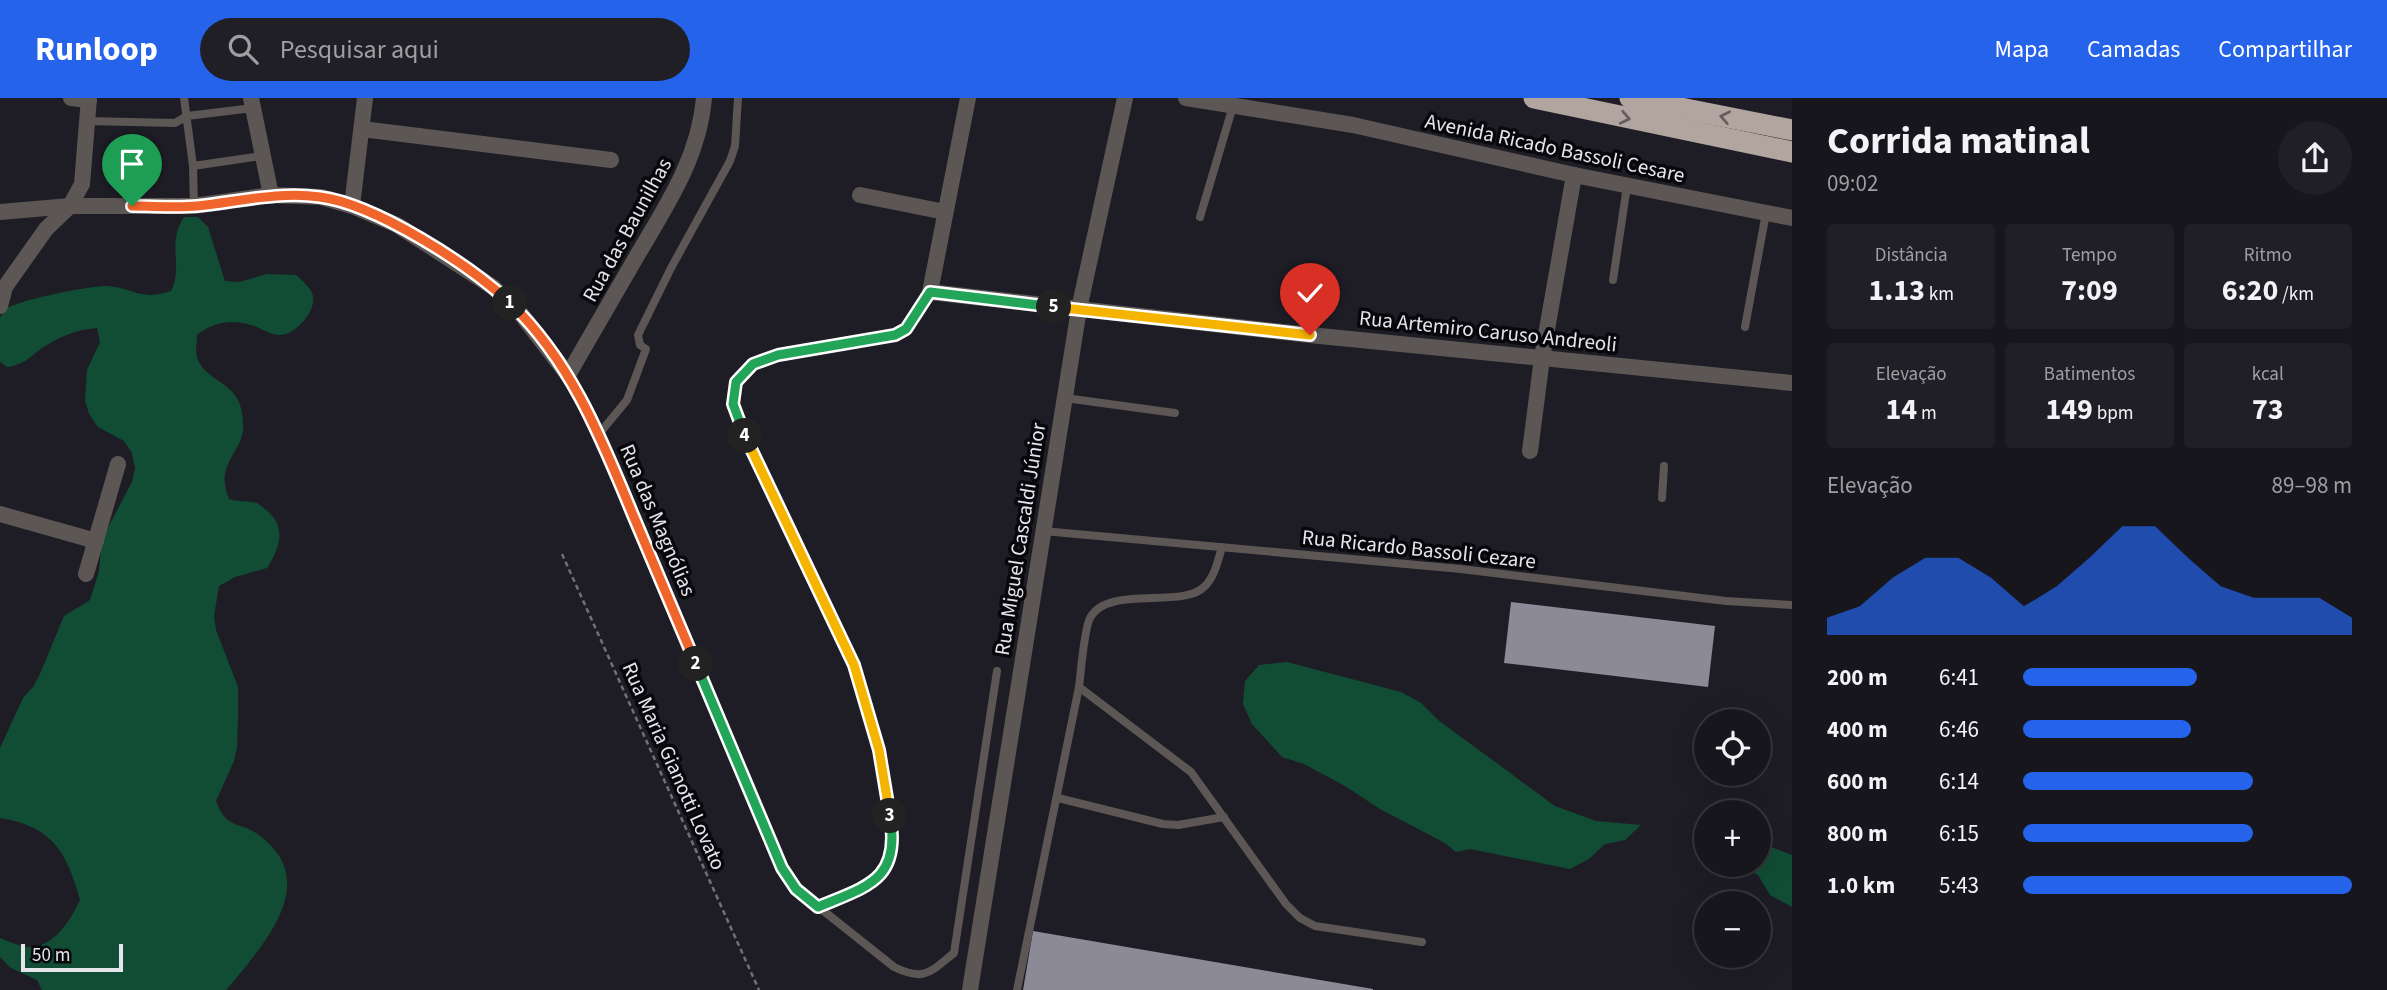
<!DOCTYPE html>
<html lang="pt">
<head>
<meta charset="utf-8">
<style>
	:root { --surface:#16161c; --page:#1f1f25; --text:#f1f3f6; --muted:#9e9fa3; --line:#35353b; --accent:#2563eb }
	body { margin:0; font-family:"Source Sans 3",sans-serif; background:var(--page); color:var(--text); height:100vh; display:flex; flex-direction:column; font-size:26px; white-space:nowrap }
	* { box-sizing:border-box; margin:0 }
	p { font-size:23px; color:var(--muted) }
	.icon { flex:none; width:38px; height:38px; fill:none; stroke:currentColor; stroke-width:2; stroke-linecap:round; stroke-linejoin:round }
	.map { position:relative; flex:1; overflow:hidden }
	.details { display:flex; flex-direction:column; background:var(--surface); width:595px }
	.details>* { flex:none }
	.tools { position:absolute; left:1694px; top:611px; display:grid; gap:14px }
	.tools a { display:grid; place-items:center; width:77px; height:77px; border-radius:50%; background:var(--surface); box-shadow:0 7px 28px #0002,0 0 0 2px var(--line); font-size:35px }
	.scale { position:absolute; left:21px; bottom:18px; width:102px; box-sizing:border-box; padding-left:7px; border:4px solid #e6e5ec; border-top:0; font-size:19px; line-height:24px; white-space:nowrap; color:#e6e5ec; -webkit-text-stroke:5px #08080c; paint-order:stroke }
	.pin { position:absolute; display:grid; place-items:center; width:60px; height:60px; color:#fff; margin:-72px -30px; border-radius:50% 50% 50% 0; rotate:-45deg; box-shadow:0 0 7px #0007 }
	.pin .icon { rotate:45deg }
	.km { position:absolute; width:35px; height:35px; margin:-18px; border-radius:50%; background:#222; color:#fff; font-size:19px; line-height:35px; text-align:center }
	.round { display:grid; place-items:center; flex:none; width:74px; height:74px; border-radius:37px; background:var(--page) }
	.summary { display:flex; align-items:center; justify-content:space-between; height:119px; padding:0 35px }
	h1 { font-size:38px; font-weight:700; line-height:52px }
	.metrics { display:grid; grid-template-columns:repeat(3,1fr); gap:10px; height:119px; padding:7px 35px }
	.metrics div { display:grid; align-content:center; border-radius:7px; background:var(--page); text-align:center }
	.metrics b { font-size:30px; font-weight:700 }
	.metrics small { font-size:19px; font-weight:400 }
	.metrics p { font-size:19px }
	.chart { height:196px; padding:14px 35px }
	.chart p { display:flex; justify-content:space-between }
	.chart svg { width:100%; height:126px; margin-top:7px; fill:var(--accent); opacity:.7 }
	ul { padding:0 35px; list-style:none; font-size:23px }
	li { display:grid; grid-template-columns:112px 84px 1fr; align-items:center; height:52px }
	li i { height:18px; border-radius:9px; background:var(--accent) }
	header { display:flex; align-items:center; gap:42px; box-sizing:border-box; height:98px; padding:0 35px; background:var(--accent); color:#fff }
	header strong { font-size:33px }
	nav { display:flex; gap:38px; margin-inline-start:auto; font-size:24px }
	.search { width:490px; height:63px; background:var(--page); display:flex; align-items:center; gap:18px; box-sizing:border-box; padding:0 24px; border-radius:38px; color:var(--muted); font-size:26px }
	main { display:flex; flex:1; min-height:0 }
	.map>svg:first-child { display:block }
</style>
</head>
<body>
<header>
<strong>Runloop</strong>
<div class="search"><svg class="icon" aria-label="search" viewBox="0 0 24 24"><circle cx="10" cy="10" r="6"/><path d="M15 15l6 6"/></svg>Pesquisar aqui</div>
<nav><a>Mapa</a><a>Camadas</a><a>Compartilhar</a></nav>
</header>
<main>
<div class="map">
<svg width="1792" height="892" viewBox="0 0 1792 892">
	<rect width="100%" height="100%" fill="#1e1d26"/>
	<!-- forest -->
	<g fill="#114d35">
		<path d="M184,119H198L208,129L225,183L239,184L267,176L296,177C302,182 311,190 313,198C316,214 295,237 280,237C272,237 262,231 254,228C233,221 215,223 197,237C197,242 196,248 196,254C198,278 229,283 238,302C241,308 243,318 243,324C246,355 213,363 229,401C238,404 250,403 257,405C258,405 265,411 266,412C287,428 280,450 267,470L235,479L219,488L214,518L216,532L238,589V621L237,649L234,663L216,703C228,734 240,722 260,738C323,785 261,850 226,892H42L37,882L11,870L0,859V840C8,843 19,848 27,849C53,851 70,823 80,802C67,754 52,728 0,720V650L23,600L33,589L40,576L64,518L90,502L99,473L102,441L132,384L135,370L132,355L124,343L98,329L89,316L85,302L87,272L100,244L97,230C79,231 61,238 45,248C30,258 27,266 7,269L0,264C0,252 0,232 0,220C1,217 4,214 6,211C18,202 92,187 108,188C136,191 141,203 171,193C184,166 166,147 184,119Z"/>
		<polygon points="1287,564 1401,594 1421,605 1438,622 1555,708 1596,723 1641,727 1625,742 1605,746 1589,761 1570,771 1470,751 1456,754 1445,745 1380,711 1345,688 1304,666 1282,659 1252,626 1243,606 1245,583 1259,567"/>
		<polygon points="1759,733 1771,749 1792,757 1792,809 1770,797 1758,777 1738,767 1759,766"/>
	</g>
	<!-- building -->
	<g fill="#8c8a96">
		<polygon points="1511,504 1715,528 1708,589 1504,565"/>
		<polygon points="1033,833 1373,891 1373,892 1023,892"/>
	</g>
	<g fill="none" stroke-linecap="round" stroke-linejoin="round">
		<!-- path -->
		<polyline stroke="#717078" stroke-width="2.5" stroke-dasharray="5 3.5" stroke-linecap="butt" points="562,456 759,892"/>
		<!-- lane -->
		<g stroke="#5c5654" stroke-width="8">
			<polyline points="184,0 193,68 194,108"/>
			<polyline points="86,23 175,25 187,18 253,10"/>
			<polyline points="193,68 261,58"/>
			<polyline points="1200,119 1233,8"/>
			<polyline points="1613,182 1627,88"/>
			<polyline points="1745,229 1766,115"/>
			<path d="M568,277L599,336L789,781L796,791L894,869C925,884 930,874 954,855L997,573"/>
			<polyline points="1065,300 1175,315"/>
			<polyline points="599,336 627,302 646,251 640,247 638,237 671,170 730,63 735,48 738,0"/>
			<polyline points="1662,400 1664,368"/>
			<polyline points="1043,433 1461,471 1726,503 1792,507"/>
			<path d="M1222,449C1218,462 1215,478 1205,488C1183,512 1108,486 1090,520C1084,531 1081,574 1079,589L1191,674L1286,806L1300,820L1315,828L1422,844"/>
			<polyline points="1058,700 1163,726 1178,727 1224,719"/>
			<polyline points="818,809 869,788 885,773 894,740 879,652 854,567 750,351 733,306 736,284 753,266 778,257 895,237 906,231 930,194"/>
			<polyline points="1017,892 1079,589"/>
		</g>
		<!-- street -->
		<g stroke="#5c5654" stroke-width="16">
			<polyline points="71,0 89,2"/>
			<polyline points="251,0 271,97"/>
			<polyline points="968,0 930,194 1310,237 1792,285"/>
			<polyline points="1186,0 1353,27 1574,77 1792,120"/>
			<polyline points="362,31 611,62"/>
			<polyline points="860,97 945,114"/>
			<polyline points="352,108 365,0"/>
			<path d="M0,114L70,108H194L271,97L321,99L352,108L397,127L493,189L521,216L568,277C591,237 614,197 638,156C667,107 699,59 704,0"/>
			<polyline points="0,208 5,189 46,131 70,108 82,86 89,0"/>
			<polyline points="1530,353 1542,260 1574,77"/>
			<polyline points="0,416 96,443"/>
			<polyline points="86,476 118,366"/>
			<polyline points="970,892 1079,211 1125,0"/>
		</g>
		<!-- highway -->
		<g stroke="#b2a49f" stroke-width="21">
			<polyline points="1534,0 1792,54"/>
			<polyline points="1630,0 1792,32"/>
		</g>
	</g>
	<!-- one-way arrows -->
	<defs><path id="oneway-chevron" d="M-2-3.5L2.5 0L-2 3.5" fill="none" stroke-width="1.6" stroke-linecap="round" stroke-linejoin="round" transform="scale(1.75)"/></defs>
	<g stroke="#665e5d">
		<use href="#oneway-chevron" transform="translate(1725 19) rotate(-169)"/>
		<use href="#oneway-chevron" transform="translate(1625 20) rotate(12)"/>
	</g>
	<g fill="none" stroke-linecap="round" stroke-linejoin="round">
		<!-- split-1 casing -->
		<g stroke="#fff" stroke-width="14">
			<path id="split-1" d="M132,108C154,108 176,110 197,108C238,104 278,93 320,99C375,106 470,167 510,205"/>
		</g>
		<!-- split-2 casing -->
		<g stroke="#fff" stroke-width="14">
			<path id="split-2" d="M510,205C571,263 602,342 633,417C654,467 675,516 696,566"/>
		</g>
		<!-- split-3 casing -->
		<g stroke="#fff" stroke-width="14">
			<path id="split-3" d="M696,566L782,770L796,791L818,809C868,788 901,782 890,718"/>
		</g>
		<!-- split-4 casing -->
		<g stroke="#fff" stroke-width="14">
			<polyline id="split-4" points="745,338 854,567 879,652 890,718"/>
		</g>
		<!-- split-5 casing -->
		<g stroke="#fff" stroke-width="14">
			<polyline id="split-5" points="745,338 733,306 736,284 753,266 778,257 895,237 906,231 930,194 1054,209"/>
		</g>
		<!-- split-6 casing -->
		<g stroke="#fff" stroke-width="14">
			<polyline id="split-6" points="1054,209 1310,237"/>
		</g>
		<!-- split-1 -->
		<use href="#split-1" stroke="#f0652b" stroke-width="9"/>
		<!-- split-2 -->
		<use href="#split-2" stroke="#f0652b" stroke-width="9"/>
		<!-- split-3 -->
		<use href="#split-3" stroke="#22a559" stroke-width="9"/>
		<!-- split-4 -->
		<use href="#split-4" stroke="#f5b400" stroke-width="9"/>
		<!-- split-5 -->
		<use href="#split-5" stroke="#22a559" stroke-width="9"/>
		<!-- split-6 -->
		<use href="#split-6" stroke="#f5b400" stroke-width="9"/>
	</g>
	<g text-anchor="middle" stroke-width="7" stroke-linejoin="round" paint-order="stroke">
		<!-- street labels -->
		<g font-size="21" fill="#e6e5ec" stroke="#08080c">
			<text transform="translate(1555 50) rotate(12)" y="7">Avenida Ricado Bassoli Cesare</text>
			<text transform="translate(627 132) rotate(-61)" y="7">Rua das Baunilhas</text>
			<text transform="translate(1488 233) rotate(6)" y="7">Rua Artemiro Caruso Andreoli</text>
			<text transform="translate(658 422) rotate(67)" y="7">Rua das Magnólias</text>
			<text transform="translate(1020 441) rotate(-81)" y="7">Rua Miguel Cascaldi Júnior</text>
			<text transform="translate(1419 451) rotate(6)" y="7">Rua Ricardo Bassoli Cezare</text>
			<text transform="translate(674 668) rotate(66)" y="7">Rua Maria Gianotti Lovato</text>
		</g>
	</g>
</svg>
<div class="tools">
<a><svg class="icon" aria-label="locate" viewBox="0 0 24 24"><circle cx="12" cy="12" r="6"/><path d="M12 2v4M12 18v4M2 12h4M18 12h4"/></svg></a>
<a>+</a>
<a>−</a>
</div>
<div class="scale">50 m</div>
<div class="pin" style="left:132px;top:108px;background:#1e9e55"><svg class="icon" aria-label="arrive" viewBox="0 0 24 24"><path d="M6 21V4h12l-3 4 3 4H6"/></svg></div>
<div class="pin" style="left:1310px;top:237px;background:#d93025"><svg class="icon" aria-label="check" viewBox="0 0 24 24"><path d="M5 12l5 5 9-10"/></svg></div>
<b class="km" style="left:510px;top:205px">1</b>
<b class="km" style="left:696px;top:566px">2</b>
<b class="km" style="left:890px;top:718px">3</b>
<b class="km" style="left:745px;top:338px">4</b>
<b class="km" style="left:1054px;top:209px">5</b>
</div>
<section class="details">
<div class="summary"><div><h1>Corrida matinal</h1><p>09:02</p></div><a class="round"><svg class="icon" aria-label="share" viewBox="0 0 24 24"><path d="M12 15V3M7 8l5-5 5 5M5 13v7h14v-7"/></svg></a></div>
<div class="metrics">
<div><p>Distância</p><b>1.13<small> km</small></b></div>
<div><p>Tempo</p><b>7:09</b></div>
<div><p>Ritmo</p><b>6:20<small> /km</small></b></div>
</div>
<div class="metrics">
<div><p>Elevação</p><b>14<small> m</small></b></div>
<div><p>Batimentos</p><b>149<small> bpm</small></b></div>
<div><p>kcal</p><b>73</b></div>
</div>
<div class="chart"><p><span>Elevação</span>89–98 m</p>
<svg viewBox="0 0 160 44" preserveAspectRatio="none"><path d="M0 44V38L10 34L20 24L30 17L40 17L50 24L60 34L70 27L80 17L90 6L100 6L110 17L120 27L130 31L140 31L150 31L160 38V44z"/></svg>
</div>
<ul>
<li><b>200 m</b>6:41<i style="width:53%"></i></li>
<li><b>400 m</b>6:46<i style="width:51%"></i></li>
<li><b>600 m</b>6:14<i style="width:70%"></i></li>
<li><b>800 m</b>6:15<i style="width:70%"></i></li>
<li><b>1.0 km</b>5:43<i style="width:100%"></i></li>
</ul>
</section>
</main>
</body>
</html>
